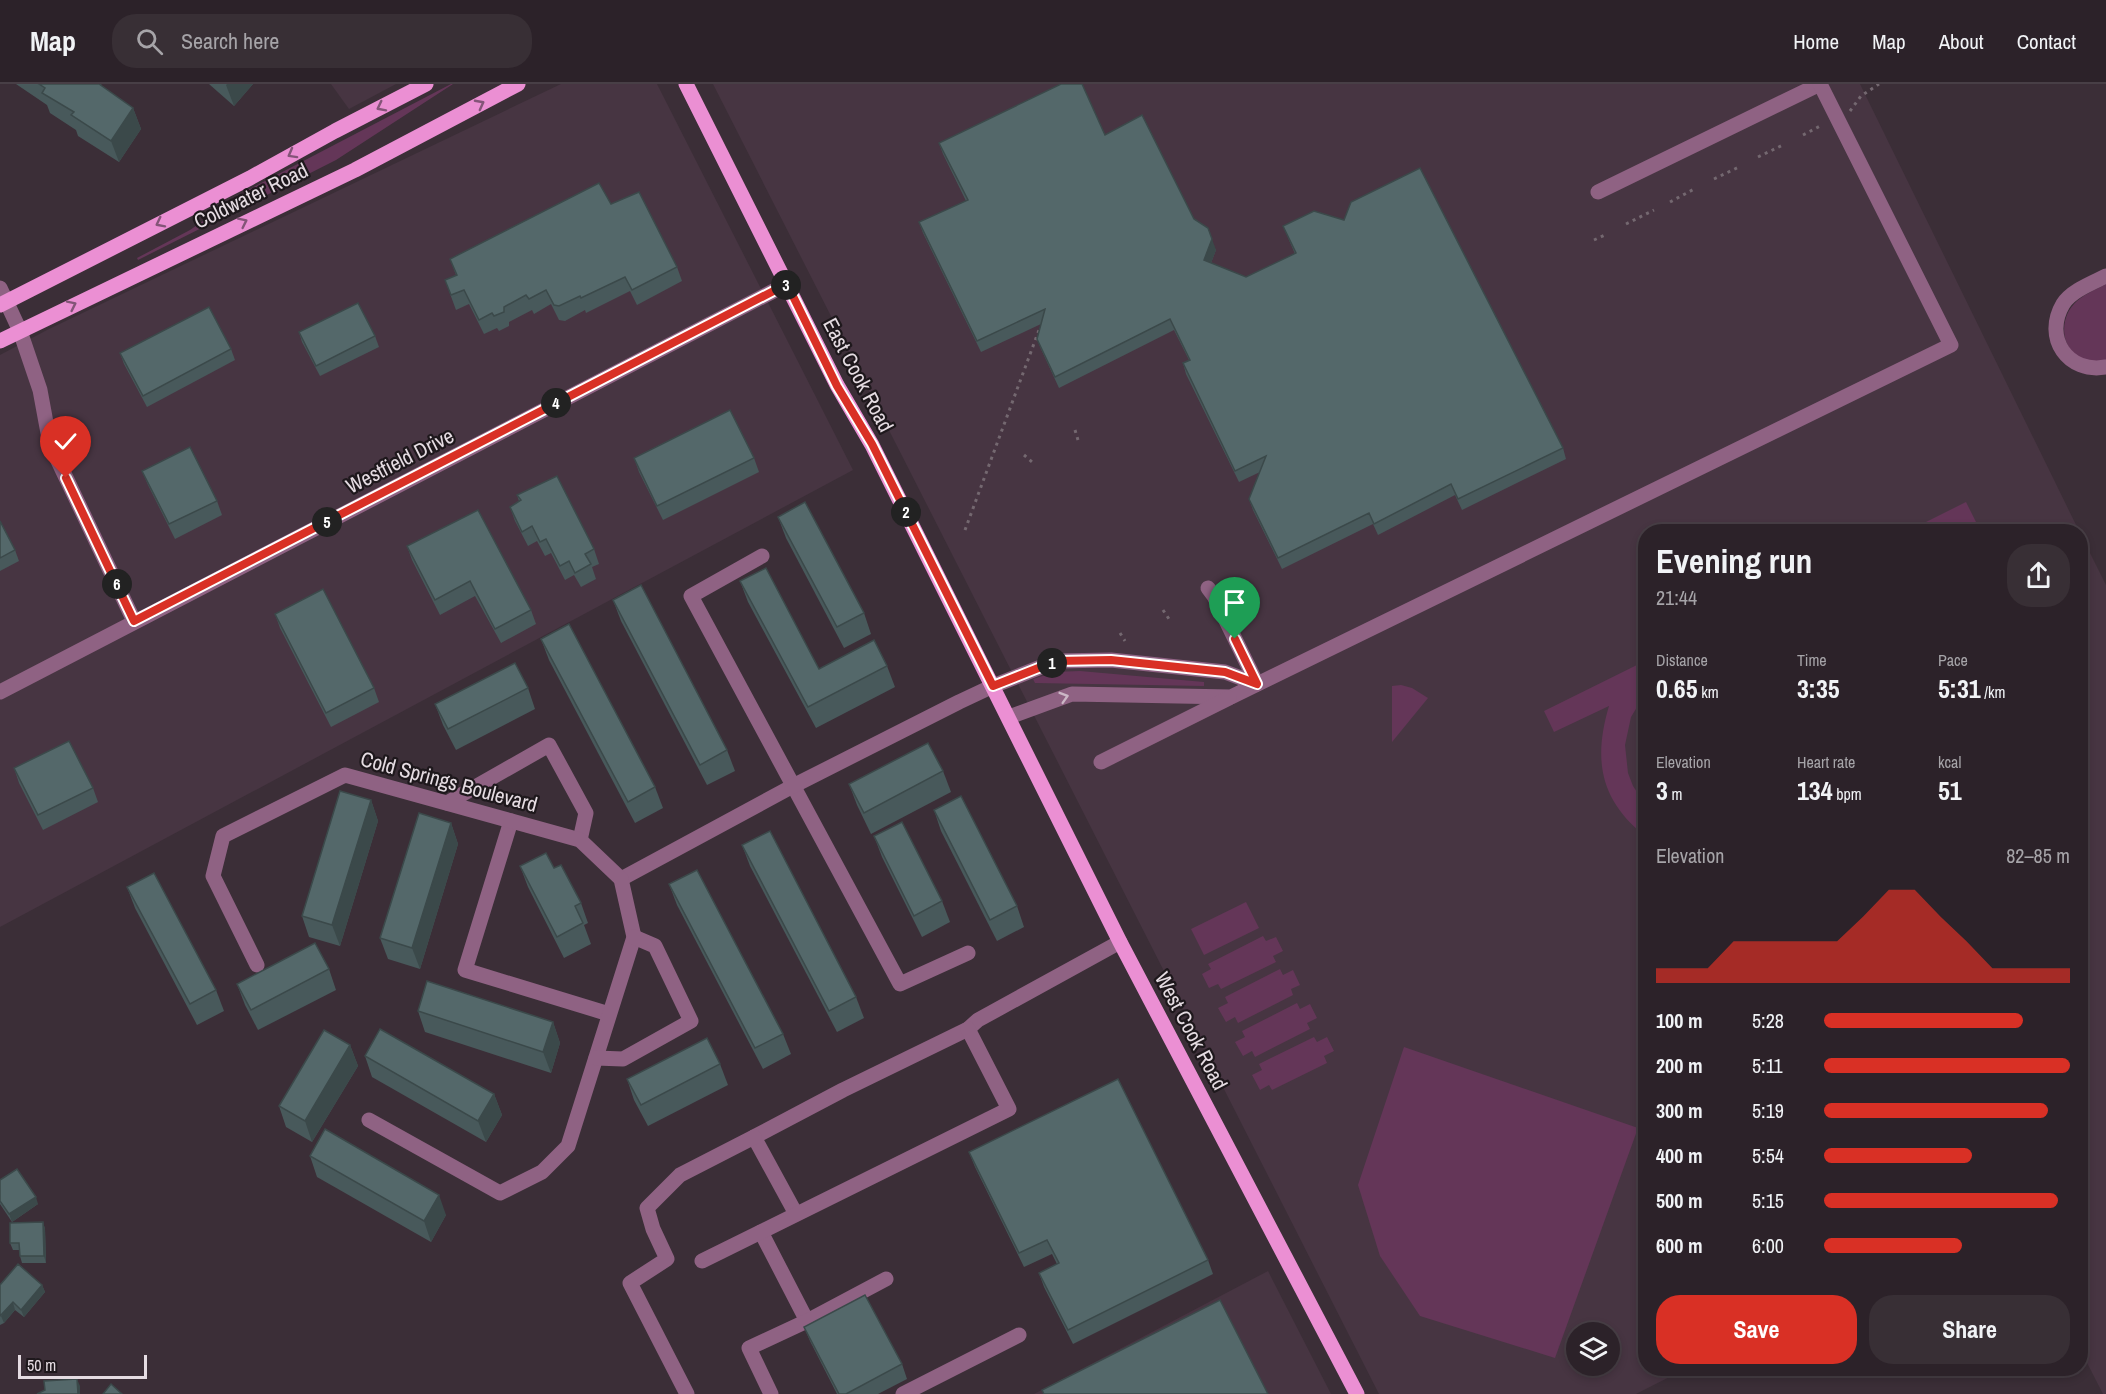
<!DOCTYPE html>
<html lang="en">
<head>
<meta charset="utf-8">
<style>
	:root { --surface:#2c2229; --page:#382f35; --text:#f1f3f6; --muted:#a6a4a8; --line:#483f46; --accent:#d93025 }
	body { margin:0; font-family:"Archivo Narrow",sans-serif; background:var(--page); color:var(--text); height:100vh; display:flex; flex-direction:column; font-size:22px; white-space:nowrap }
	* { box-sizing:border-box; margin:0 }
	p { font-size:20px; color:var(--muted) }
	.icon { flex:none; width:33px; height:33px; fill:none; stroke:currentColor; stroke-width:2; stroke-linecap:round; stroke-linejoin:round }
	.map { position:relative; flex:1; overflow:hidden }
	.details { position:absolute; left:1638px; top:440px; width:450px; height:852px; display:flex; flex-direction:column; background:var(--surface); border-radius:24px; box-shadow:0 3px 9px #0003,0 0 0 2px var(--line) }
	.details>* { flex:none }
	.tools { position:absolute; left:1566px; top:1238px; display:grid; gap:12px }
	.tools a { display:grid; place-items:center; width:54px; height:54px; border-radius:50%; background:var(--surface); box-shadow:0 3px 9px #0003,0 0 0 2px var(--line); font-size:30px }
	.scale { position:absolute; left:18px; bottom:15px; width:129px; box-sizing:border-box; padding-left:6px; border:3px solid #e5dce2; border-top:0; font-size:16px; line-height:21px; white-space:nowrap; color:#e5dce2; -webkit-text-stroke:4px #1e181c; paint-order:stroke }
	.pin { position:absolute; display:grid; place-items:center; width:51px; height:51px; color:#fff; margin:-62px -26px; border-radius:50% 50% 50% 0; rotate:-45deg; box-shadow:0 0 6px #0007 }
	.pin .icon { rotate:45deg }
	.km { position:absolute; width:30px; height:30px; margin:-15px; border-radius:50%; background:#222; color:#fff; font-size:16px; line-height:30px; text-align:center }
	.round { display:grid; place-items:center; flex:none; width:63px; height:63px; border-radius:24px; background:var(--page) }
	.overview { display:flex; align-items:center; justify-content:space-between; height:102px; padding:0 18px }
	h1 { font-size:33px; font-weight:800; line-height:45px }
	.figures { display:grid; grid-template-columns:repeat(3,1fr); gap:9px; height:102px; padding:6px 18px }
	.figures div { display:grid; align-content:center }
	.figures b { font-size:26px; font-weight:800 }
	.figures small { font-size:16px; font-weight:400 }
	.figures p { font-size:16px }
	.chart { height:168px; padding:12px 18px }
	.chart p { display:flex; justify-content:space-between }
	.chart svg { width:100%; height:108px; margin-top:6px; fill:var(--accent); opacity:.7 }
	.action { display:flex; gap:12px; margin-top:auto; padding:12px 18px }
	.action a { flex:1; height:69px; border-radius:24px; background:var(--accent); color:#fff; font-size:24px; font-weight:800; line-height:69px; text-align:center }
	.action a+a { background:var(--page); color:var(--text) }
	ul { padding:0 18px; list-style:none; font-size:20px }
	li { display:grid; grid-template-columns:96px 72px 1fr; align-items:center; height:45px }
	li i { height:15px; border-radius:8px; background:var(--accent) }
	header { display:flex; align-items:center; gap:36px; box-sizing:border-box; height:84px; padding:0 30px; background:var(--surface); border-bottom:2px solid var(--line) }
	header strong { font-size:28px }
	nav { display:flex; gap:33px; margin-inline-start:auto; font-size:21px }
	.search { width:420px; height:54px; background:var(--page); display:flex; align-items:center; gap:15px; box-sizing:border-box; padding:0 21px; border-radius:24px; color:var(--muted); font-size:22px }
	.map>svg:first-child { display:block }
</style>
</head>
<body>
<header>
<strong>Map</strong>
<div class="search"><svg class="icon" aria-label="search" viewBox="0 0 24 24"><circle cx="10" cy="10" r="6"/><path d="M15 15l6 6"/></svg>Search here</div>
<nav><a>Home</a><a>Map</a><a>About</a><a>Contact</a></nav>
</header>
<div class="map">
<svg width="2106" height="1310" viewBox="0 0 2106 1310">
	<rect width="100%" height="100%" fill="#3b2e37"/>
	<!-- built -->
	<g fill="#473542" fill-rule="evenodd">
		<polygon points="331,0 396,0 349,25"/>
		<polygon points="561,0 657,0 853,386 0,843 0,271 47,246"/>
		<path d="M713,0H1860L2079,447H1646V1284H1687L1636,1310H1379ZM1576,1248H1610V1281H1576Z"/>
		<polygon points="2080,449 2106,501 2106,1310 2103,1310 2080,1265"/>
		<polygon points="1268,1187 1331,1310 1034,1310"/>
	</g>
	<!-- green -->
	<g fill="#643658">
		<polygon points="451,0 453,0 336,76 138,176 137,174 190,146 248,106"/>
		<path d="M2106,200V276C2102,276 2096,278 2092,277C2063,275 2056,239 2074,220C2082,211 2095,206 2106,200Z"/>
		<polygon points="1966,418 1977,440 1964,447 1908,447"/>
		<path d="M1645,577V610L1631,633L1625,661L1628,689L1633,702L1645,720V752C1600,716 1593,676 1609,622L1554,648L1544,627Z"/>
		<polygon points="1080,587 1204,598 1204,602 1035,599 1033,595 1055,588"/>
		<polygon points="1401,601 1412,604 1428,614 1392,658 1392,602"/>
		<polygon points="1246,818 1259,844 1204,871 1191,845"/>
		<polygon points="1263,852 1266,857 1276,853 1283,867 1273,872 1276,878 1221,905 1218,900 1209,904 1202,890 1211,885 1208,880"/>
		<polygon points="1280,885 1283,891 1293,886 1300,901 1291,905 1293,911 1238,939 1235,933 1226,938 1218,924 1228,919 1225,913"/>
		<polygon points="1297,919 1300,925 1310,920 1317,934 1307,939 1310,945 1255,973 1252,967 1243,972 1235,958 1245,953 1242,947"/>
		<polygon points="1314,953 1317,958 1327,953 1334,967 1324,972 1327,979 1272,1006 1269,1001 1260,1006 1252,991 1262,986 1259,980"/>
		<polygon points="1404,963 1638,1044 1555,1274 1420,1232 1380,1172 1358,1101"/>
	</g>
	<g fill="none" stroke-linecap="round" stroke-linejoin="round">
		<!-- path -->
		<g stroke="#746870" stroke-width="3" stroke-dasharray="3 4.5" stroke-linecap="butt">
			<polyline points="1850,27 1861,12 1879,0"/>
			<polyline points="1803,51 1822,41"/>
			<polyline points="1758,73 1785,60"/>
			<polyline points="1714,95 1741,82"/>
			<polyline points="1670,118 1696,104"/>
			<polyline points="1626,140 1654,126"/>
			<polyline points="1594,156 1607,150"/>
			<polyline points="1075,346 1078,356"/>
			<polyline points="1024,371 1032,378"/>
			<polyline points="965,446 1039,246"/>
			<polyline points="1163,526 1169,535"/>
			<polyline points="1120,549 1125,557"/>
		</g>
		<!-- minor -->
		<g stroke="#8f6283" stroke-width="15">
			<polyline points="1598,108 1820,0"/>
			<path d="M2106,192C2092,199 2071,207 2063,220C2043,254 2068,290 2106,283"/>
			<polyline points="0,204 20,247 40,306 50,360 134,537"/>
			<polyline points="762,472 691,512 900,900 968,869"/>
			<polyline points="1208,504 1214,512 1257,600"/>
			<polyline points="0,608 787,200"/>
			<polyline points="1009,633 1072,610 1231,613 1951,261 1820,0"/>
			<polyline points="1101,678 1229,614"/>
			<polyline points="447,719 549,661 586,729 580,756"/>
			<polyline points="511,737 465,886 609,930"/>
			<polyline points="621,795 793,702 959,618 993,602 1056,577 1111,576 1225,588 1257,600"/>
			<polyline points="257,881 213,792 223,752 345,691 580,756 621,795 634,853 568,1062 542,1088 500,1109 369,1036"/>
			<polyline points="596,974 623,975 691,937 655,862 634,853"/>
			<polyline points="796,1130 754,1053 843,1006 968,945 978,936 1120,858"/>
			<polyline points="761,1148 807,1237"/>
			<polyline points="702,1177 1009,1025 968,945"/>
			<polyline points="687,1310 630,1199 667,1175 653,1145 647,1124 680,1091 754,1053"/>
			<polyline points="771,1310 749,1264 807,1237 886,1195"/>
			<polyline points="903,1310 1019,1251"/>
		</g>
		<!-- major -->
		<g stroke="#eb8fd3" stroke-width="15">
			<polyline points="686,0 837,301 872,361 1120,858 1357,1310"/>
			<polyline points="0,221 250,94 335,47 426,0"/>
			<polyline points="0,257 355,86 518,0"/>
		</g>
	</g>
	<!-- wall -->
	<g fill="#48595b">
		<polygon points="16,0 101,0 102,2 133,24 141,45 119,78 78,52 76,46 50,29 47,21"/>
		<polygon points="209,0 253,0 234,22"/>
		<polygon points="1105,51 1194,135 1216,166 1211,179 1246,193 1295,170 1283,142 1563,364 1566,375 1462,426 1455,411 1378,451 1373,440 1282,485 1253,426 1249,415 1260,388 1239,398 1186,290 1183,279 1189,276 1174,246 1059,304 1041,265 1037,255 1041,240 981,268 923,149 919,138 966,117 943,70 939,59"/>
		<polygon points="611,120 677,183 682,197 637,221 630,207 586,229 585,226 565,237 559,236 551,220 534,230 532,226 509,238 509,242 499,247 497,244 484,250 469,220 456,226 445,196 456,191 450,175"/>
		<polygon points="299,248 375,252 379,263 320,292 302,258"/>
		<polygon points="231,265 235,276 147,323 124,280 120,269"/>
		<polygon points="634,374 754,374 759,388 663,436 639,388"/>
		<polygon points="142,387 217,417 222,431 175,455 148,401"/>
		<polygon points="517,411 594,465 599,480 592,483 596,495 581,503 574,491 565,496 551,469 545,472 537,457 528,462 515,437 510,423 519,417"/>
		<polygon points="778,433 864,529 871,550 844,564 786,454"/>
		<polygon points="0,437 15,466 19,477 0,487"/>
		<polygon points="407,462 531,526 536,540 501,559 475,512 440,531 412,476"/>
		<polygon points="740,497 819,585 887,582 895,603 816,644 748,518"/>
		<polygon points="613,516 727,666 735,687 707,701 621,537"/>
		<polygon points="275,530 374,604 379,618 331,643 280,544"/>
		<polygon points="541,555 655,703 663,724 635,739 549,576"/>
		<polygon points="528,604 535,625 456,666 443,641 435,620"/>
		<polygon points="14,684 93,704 98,718 43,746 19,699"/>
		<polygon points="943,687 951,708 871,750 857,721 849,700"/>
		<polygon points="371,716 378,737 340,862 309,853 302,832"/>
		<polygon points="934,726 1017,822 1024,843 997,857 941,747"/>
		<polygon points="451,739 458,760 420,885 388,875 380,854"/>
		<polygon points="874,752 942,817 950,838 922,853 882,773"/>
		<polygon points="742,761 856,913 864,934 837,948 750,782"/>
		<polygon points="520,782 581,819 588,839 584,841 591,860 564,874 528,803"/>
		<polygon points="669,800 783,950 791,970 763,985 677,821"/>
		<polygon points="127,803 216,906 224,927 197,941 135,824"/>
		<polygon points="329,885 336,906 258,946 245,921 237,900"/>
		<polygon points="418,927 553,938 560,959 551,989 425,948"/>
		<polygon points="350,961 358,982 312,1058 286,1043 279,1022"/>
		<polygon points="365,972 494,1010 502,1031 486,1058 372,993"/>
		<polygon points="720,980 728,1001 648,1042 634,1016 627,995"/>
		<polygon points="969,1068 1208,1176 1213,1190 1073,1260 1044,1203 1039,1189 1057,1180 1052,1170 1024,1183 975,1083"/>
		<polygon points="310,1072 446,1131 431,1158 317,1093"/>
		<polygon points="0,1096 38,1120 12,1138 0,1120"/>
		<polygon points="43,1138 45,1145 46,1179 22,1179 20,1172 19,1166 13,1166 10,1159"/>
		<polygon points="0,1201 42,1201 45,1208 24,1233 15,1226 4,1239 0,1241"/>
		<polygon points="804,1243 902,1280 907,1295 878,1310 837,1310 810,1257"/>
	</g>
	<!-- shaded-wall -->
	<g fill="#3b494a">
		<polygon points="227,0 253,0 234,22 226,1"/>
		<polygon points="133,24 141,45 119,78 111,57"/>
		<polygon points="1212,155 1216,166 1208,187 1204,176"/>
		<polygon points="371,716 378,737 340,862 332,841"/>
		<polygon points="451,739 458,760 420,885 412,864"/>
		<polygon points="553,938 560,959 551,989 543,968"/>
		<polygon points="350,961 358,982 312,1058 305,1037"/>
		<polygon points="494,1010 502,1031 486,1058 478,1037"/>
		<polygon points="439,1111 446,1131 431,1158 424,1137"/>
		<polygon points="36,1113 38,1120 12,1138 9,1130"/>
		<polygon points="43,1138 45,1145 46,1179 44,1172"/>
		<polygon points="42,1201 45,1208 24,1233 21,1226"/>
		<polygon points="13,1218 15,1226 4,1239 1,1232"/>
		<polygon points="77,1295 80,1302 80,1310 78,1310"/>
	</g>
	<!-- building -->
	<g fill="#54686a" stroke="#3b494a" stroke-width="1.5">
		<polygon points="39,0 99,0 133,24 111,57 71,31 74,28 42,9 45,4"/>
		<polygon points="1061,0 1082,0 1105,51 1142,31 1194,135 1208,144 1212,155 1204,176 1246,193 1296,169 1283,142 1314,127 1344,136 1351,118 1420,84 1563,364 1458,415 1451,400 1374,440 1369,429 1278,474 1249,415 1266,372 1235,387 1183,279 1190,276 1170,235 1055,293 1037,255 1045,225 977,257 919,138 968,116 939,59"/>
		<polygon points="599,99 611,120 639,108 677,183 632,206 625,193 581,214 580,212 559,222 554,221 546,206 529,215 526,211 504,223 504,228 494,232 492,229 479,236 464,206 451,211 445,196 457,191 450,175"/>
		<polygon points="358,219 375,252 316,282 299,248"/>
		<polygon points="209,223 231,265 143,312 120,269"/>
		<polygon points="730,326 754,374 657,422 634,374"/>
		<polygon points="190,363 217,417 169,440 142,387"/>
		<polygon points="557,392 594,465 585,470 591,480 575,489 569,477 560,482 546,455 540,458 532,442 522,448 510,423 521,416 517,411"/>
		<polygon points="805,418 864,529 837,543 778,433"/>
		<polygon points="478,426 531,526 495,545 470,497 435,516 407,462"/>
		<polygon points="0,437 15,466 0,474"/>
		<polygon points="766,484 819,585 874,556 887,582 808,623 740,497"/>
		<polygon points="641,501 727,666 700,681 613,516"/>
		<polygon points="323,505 374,604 326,629 275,530"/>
		<polygon points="569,540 655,703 628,718 541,555"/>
		<polygon points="515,579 528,604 448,645 435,620"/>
		<polygon points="69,657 93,704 38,731 14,684"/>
		<polygon points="928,659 943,687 864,729 849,700"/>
		<polygon points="340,707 371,716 332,841 302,832"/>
		<polygon points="961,712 1017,822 990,836 934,726"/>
		<polygon points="419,729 451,739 412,864 380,854"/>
		<polygon points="902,738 942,817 914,832 874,752"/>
		<polygon points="770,747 856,913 829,927 742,761"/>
		<polygon points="546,769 554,784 561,781 581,819 575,822 583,839 557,853 520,782"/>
		<polygon points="697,786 783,950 755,964 669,800"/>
		<polygon points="154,789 216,906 190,920 127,803"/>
		<polygon points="315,859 329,885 251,926 237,900"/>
		<polygon points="427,897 553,938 543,968 418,927"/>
		<polygon points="380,945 494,1010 478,1037 365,972"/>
		<polygon points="324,946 350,961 305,1037 279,1022"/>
		<polygon points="707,954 720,980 641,1021 627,995"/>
		<polygon points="1118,995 1208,1176 1068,1246 1039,1189 1059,1179 1047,1156 1019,1169 969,1068"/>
		<polygon points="325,1045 439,1111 424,1137 310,1072"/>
		<polygon points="17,1085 36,1113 9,1130 0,1117 0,1096"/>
		<polygon points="43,1138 44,1172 20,1172 19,1159 10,1159 10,1139"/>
		<polygon points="18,1180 42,1201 21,1226 13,1218 0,1232 0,1201"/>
		<polygon points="865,1211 902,1280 846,1310 839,1310 804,1243"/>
		<polygon points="1220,1216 1268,1310 1044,1310 1042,1306"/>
		<polygon points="77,1295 78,1310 37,1310 45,1306 44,1297"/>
		<polygon points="111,1300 122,1310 103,1310"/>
	</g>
	<!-- one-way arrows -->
	<defs><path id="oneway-chevron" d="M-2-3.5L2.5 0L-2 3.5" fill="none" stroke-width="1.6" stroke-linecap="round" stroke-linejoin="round" transform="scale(1.5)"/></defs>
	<g stroke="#845478">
		<use href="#oneway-chevron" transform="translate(480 20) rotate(-28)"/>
		<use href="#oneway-chevron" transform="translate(381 23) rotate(153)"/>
		<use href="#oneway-chevron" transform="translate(292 70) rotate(151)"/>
		<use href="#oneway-chevron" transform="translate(243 138) rotate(-26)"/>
		<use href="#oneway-chevron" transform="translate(160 139) rotate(153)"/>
		<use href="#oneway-chevron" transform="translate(72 221) rotate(-26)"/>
	</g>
	<use stroke="#cbb7c6" href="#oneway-chevron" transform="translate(1064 613) rotate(-17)"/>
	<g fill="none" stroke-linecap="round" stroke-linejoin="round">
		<!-- route casing -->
		<g stroke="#fff" stroke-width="12">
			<polyline id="route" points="66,394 134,537 787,200 837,302 872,360 993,602 1056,577 1111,576 1225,588 1257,600 1235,555"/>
		</g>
		<!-- route -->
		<use href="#route" stroke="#d93025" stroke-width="8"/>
	</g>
	<g text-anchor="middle" stroke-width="4.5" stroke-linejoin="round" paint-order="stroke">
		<!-- street labels -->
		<g font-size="21" fill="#e5dce2" stroke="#1e181c">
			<text transform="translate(251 112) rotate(-26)" y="7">Coldwater Road</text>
			<text transform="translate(858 291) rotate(62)" y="7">East Cook Road</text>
			<text transform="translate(400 377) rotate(-27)" y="7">Westfield Drive</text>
			<text transform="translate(449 698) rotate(15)" y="7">Cold Springs Boulevard</text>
			<text transform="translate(1191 947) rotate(62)" y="7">West Cook Road</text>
		</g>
	</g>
</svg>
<div class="tools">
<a><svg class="icon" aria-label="layers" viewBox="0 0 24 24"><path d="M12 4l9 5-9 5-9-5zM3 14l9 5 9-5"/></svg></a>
</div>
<div class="scale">50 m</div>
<div class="pin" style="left:1235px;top:555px;background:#1e9e55"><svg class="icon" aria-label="arrive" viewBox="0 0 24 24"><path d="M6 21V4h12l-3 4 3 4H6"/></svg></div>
<div class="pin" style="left:66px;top:394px;background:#d93025"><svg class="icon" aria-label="check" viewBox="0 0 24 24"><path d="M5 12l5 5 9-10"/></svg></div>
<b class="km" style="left:1052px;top:579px">1</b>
<b class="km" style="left:906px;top:428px">2</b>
<b class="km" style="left:786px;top:201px">3</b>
<b class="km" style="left:556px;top:319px">4</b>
<b class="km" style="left:327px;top:438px">5</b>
<b class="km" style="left:117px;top:500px">6</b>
<section class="details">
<div class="overview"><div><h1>Evening run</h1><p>21:44</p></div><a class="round"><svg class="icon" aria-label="share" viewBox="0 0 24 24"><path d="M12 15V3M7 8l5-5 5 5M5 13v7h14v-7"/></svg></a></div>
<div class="figures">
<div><p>Distance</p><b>0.65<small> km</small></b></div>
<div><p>Time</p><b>3:35</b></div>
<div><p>Pace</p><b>5:31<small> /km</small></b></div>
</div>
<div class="figures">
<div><p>Elevation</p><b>3<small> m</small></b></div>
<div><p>Heart rate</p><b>134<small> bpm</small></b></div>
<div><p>kcal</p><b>51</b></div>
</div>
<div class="chart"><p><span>Elevation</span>82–85 m</p>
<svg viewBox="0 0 160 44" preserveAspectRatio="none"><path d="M0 44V38L10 38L20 38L30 27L40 27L50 27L60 27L70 27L80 17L90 6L100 6L110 17L120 27L130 38L140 38L150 38L160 38V44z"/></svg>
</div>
<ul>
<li><b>100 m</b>5:28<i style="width:81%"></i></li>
<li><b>200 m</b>5:11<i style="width:100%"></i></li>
<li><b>300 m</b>5:19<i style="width:91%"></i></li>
<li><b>400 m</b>5:54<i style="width:60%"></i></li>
<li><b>500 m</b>5:15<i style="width:95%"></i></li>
<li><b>600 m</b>6:00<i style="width:56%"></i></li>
</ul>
<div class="action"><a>Save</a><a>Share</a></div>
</section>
</div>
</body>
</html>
